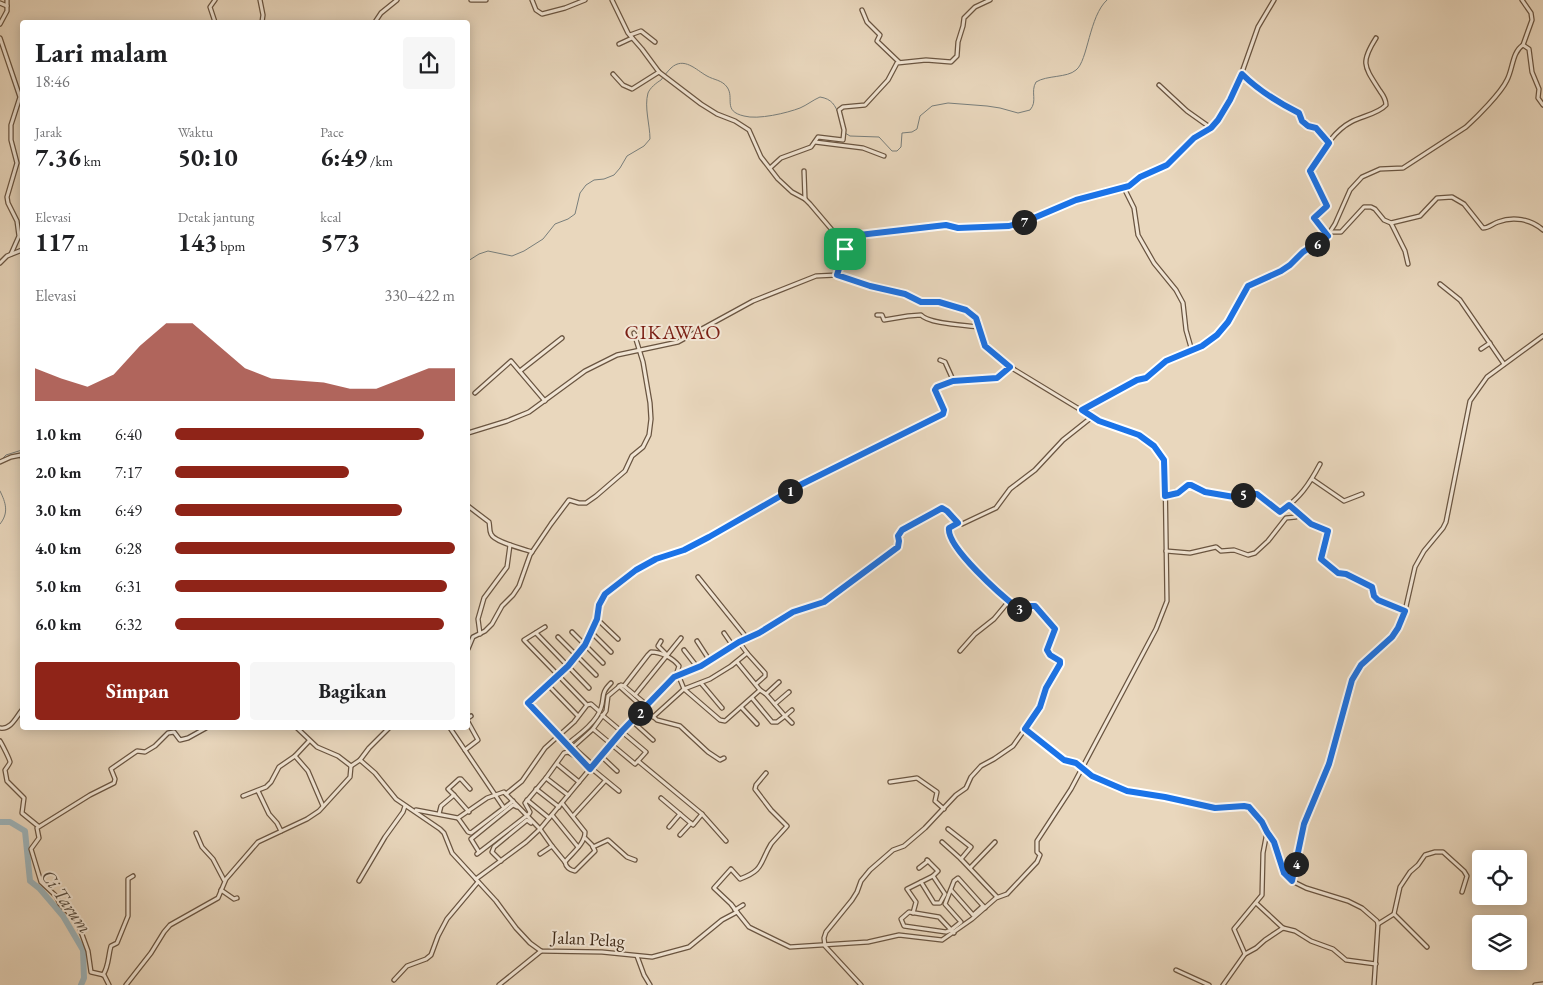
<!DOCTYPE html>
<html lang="id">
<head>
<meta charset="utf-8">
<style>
	:root { --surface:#fff; --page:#f6f6f6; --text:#202124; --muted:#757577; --accent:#8f2418 }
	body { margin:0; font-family:"EB Garamond",serif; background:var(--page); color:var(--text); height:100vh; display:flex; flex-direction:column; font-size:19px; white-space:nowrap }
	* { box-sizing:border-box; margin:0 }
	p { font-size:16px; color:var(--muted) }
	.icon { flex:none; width:28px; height:28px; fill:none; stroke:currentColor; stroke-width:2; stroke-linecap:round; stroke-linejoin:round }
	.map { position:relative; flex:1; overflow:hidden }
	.drawer { position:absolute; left:20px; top:20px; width:450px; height:710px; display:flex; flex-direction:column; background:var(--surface); border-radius:5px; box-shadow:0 2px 12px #0003 }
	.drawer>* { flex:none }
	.fabs { position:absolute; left:1472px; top:850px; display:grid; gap:10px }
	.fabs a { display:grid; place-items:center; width:55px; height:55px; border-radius:5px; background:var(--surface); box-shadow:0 2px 12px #0003; font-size:25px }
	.pin { position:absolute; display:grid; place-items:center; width:42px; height:42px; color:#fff; margin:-21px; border-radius:10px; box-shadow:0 2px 8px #0006 }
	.km { position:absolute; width:25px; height:25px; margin:-12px; border-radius:50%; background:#222; color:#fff; font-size:14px; line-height:25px; text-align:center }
	.round { display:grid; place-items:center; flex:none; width:52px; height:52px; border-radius:5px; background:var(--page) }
	.summary { display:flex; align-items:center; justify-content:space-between; height:85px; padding:0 15px }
	h1 { font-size:28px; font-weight:700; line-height:38px }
	.metrics { display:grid; grid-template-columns:repeat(3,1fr); gap:8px; height:85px; padding:5px 15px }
	.metrics div { display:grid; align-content:center }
	.metrics b { font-size:25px; font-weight:700 }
	.metrics small { font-size:14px; font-weight:400 }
	.metrics p { font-size:14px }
	.chart { height:140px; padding:10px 15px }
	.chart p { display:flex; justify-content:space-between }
	.chart svg { width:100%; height:90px; margin-top:5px; fill:var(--accent); opacity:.7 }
	.action { display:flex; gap:10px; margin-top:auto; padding:10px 15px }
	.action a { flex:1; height:58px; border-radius:5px; background:var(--accent); color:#fff; font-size:20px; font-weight:700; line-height:58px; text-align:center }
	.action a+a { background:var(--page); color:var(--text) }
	ul { padding:0 15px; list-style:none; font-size:16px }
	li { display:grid; grid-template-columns:80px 60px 1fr; align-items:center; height:38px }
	li i { height:12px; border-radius:6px; background:var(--accent) }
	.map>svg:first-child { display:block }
</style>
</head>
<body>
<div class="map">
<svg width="1543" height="985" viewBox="0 0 1543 985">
	<rect width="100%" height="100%" fill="#e9d7bd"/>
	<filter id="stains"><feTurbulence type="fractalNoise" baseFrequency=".004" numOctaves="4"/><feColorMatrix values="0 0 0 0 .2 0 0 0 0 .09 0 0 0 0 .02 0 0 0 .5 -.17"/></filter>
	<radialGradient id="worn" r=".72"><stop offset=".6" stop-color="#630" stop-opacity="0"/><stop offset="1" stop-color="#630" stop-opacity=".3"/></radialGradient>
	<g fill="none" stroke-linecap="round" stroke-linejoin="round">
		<!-- stream -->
		<g stroke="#787e7b" stroke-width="1">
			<path d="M845,133L850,136L879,137L892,151H897L901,147L902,133L912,132L917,129L920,116L932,106L948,103L987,106L1000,108L1018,113L1030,110C1038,101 1030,92 1036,82C1047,75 1067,78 1076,70C1088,61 1089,16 1107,0"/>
			<path d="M468,261L479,254L488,251L512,256L524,251L543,239L555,224L568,219L575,214L580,193L586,185L594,180L604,179L614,175L620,168L627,156L644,146L650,139C650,125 644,107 648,93C650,88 656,83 661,80C664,76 667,72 671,68C684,56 696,70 707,76C714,80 722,80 727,87C735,98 722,111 744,116C758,120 787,113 800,108C807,105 813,100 820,97C832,99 835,105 839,115"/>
			<polyline points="0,461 6,455 22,450"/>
			<path d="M0,491C6,503 9,513 0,524"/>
		</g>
		<!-- river -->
		<polyline stroke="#9eb6bd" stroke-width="6" points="0,822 10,822 25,831 30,881 40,889 63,916 83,950 84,978 81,985"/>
		<!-- street casing -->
		<g stroke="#6a5541" stroke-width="5.5">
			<g id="street">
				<polyline points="260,0 263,15 262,22"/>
				<polyline points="471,0 486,0"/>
				<polyline points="532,0 536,10 542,14 565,8 585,0"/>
				<polyline points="612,0 628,33 642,49 659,72 701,104 717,114 735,121 749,130 761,157 778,179 792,192 805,199 810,204 838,237 845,249 837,275"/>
				<polyline points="1522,0 1531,13 1532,20 1523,45"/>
				<polyline points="0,3 7,6"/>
				<polyline points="862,10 867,22 880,35 877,41 899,62"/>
				<polyline points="215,22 210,7 215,0"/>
				<polyline points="375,22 381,13 397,0"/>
				<polyline points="0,24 7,11 7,0"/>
				<polyline points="630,35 641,31 655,42"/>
				<polyline points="0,38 20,97 11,125 11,140 17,163 7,197 8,203 17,221 19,236 11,254"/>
				<polyline points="619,44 632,38"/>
				<polyline points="613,74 623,85 632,89 659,72"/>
				<path d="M1242,74C1259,91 1277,103 1299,113L1302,121L1309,126L1316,128L1329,143"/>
				<polyline points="1159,85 1187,111 1211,128"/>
				<polyline points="815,142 863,148 884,156"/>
				<polyline points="770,168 781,158 811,147 818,137 843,140 844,130 839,110 843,107 865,105 888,80 897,63 926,60 951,62 957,56 958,42 963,26 964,18 975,7 990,0"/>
				<polyline points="804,171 805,199"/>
				<polyline points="1124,188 1134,208 1138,235 1154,263 1176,290 1183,303 1186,330 1192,351"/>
				<polyline points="1391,223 1405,251 1408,264"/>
				<path d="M1331,232H1341L1364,207H1371L1375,209L1384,220L1391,223L1420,216L1437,198L1452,197L1464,204L1483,228C1489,228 1492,224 1498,222C1513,216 1531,219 1543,230"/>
				<path d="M1328,236L1314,218L1327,206L1310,171C1321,154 1332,132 1351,122C1362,116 1378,114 1386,105C1386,99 1383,95 1380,91C1364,66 1360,63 1376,38"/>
				<polyline points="845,249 856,237 864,234 946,225 958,228 997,227 1013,225 1041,215 1076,199 1124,188 1140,177 1167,165 1194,139 1211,128 1218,120 1235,92 1258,27 1274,0"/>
				<polyline points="0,263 7,256 22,250"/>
				<polyline points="1440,284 1460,300 1504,364"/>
				<path d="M877,315H882L884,320L908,316L921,315C929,324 965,325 979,327"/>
				<polyline points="1481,349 1490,343"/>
				<polyline points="940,360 945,362 954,382 997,378 1010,367"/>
				<polyline points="520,371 562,338"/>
				<polyline points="475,393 511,361 545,401"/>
				<path d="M1082,410L1137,380L1146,378L1166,361L1203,346L1217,335L1228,322L1248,286L1281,271L1291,265L1303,252L1326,238L1335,224L1350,190L1362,177L1380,169L1403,168L1466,127C1477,117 1501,93 1507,80C1513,69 1512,52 1523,45L1529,49L1532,72L1539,89L1538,98L1543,105"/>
				<polyline points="0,462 11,457 21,455 22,457"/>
				<polyline points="1312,479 1344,501 1362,494"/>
				<path d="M1165,496L1178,493L1188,485H1191L1209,493L1235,497L1249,494H1257L1280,511C1299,500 1310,483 1320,464"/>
				<polyline points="1289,505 1311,524 1328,531 1321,559 1338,573 1346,574 1371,586 1374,596 1377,600 1405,611"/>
				<path d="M468,506L489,522C490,525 489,530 491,534C494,542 524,549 532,552"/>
				<path d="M958,523L949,528C946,547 1003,597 1019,609L1029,606H1035L1055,629L1047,650L1049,654L1060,661V664L1046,688L1040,707L1025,729"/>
				<polyline points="1166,551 1190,553 1216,547 1221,551 1234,550 1248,555 1255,553 1268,541 1286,518 1296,517 1298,514"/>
				<polyline points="698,577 747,638"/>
				<polyline points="597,619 618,639"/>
				<polyline points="545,627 524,640 586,704"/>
				<polyline points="572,632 603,663"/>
				<polyline points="591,632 611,652"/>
				<polyline points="536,633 589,688"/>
				<polyline points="724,633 733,646"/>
				<polyline points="480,634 478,619 484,598 507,567 510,545"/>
				<polyline points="558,637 596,675"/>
				<polyline points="661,641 658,646 667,655"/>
				<polyline points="697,641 710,661"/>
				<polyline points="468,649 473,637 485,631 492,624 502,606 513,595 519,586 530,555 551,524 569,500 579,503 586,503 596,496 625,471 632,456 643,447 649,435 651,419 650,403 643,362 634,333"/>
				<polyline points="684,650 698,668"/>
				<polyline points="960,651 975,634 994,619 1009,601"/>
				<polyline points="747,653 765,673 765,676 756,684"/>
				<polyline points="701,683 722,708"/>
				<polyline points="548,685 577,715"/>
				<polyline points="619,686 657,720 680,726 708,752 720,760 724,758"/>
				<path d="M624,686L648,655L651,652C661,652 673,658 679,666L677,672L684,689L720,720L725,721L760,690L737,662"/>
				<polyline points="760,690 766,694 785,716 792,710"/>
				<polyline points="766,694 779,682"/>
				<polyline points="635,695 681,638"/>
				<polyline points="752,698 772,722 777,722 785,716 792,723"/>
				<polyline points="775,704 789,692"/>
				<polyline points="742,708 757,724"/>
				<polyline points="602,715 646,752 638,761"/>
				<polyline points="653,717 684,689 710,679 731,666 747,653 739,642"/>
				<polyline points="468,718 471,716"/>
				<polyline points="632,721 653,740"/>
				<path d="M0,728C11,730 16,717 22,710"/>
				<polyline points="450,728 504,808"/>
				<polyline points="593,729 635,764 638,761 702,814 726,841"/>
				<path d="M0,741C2,744 10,760 10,762C10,763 5,770 5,770L7,781L24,798L22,813L38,826"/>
				<path d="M566,745C579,735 596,723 601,708C605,696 600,694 611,683"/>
				<polyline points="465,750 478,740 468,722"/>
				<polyline points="295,756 308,771 323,806"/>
				<polyline points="601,756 617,771"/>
				<polyline points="360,760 369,748 389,728"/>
				<polyline points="557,764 579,782"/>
				<polyline points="593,765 573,747 593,729 606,711 608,696 621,685 624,686 647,705"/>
				<polyline points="351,766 360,760 375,773 396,799 440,829 444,833 452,853 496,901 516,928 530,943 541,951 602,952 652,957 689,947 722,920 737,912 749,927 790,947 868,942 899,935 942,940 972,919 996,898 1007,894 1037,862 1040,855 1037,852 1037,841 1071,789 1156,629 1167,601 1165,470 1164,459 1160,452 1154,445 1139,435 1099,421 1015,370 1001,360 985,346 976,319 969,311 939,303 921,302 905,294 870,286 837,275 816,276 753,301 678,342 617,355 585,371 529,412 507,421 468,433"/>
				<polyline points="591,768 619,791"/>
				<polyline points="590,769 528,703 568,666 585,645 597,619 599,605 605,594 636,571 656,559 684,550 798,486 943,414 944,411 936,389 953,381"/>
				<polyline points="890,782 917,778 937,792 935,801 944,809"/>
				<polyline points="536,789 559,807"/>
				<polyline points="258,791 269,814 277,823 281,831"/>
				<polyline points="506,794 522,781 545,748 574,722 587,705 591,704 599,711"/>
				<polyline points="454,795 448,789 459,779 461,779 470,789"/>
				<polyline points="568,795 546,778 564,753 568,752 575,756"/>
				<polyline points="243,796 266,787 271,782 279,767 295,756 309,741"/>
				<polyline points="661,798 693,825 702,814"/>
				<polyline points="527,800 549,818"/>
				<path d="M562,803L585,832C585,844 572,853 565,862C566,867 569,870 575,871L595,851L592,845L585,838"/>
				<polyline points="416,810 458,818 487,798 504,792 540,829 552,846"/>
				<polyline points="439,814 441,806 454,795 469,812"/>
				<polyline points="552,815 578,847"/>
				<polyline points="573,816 605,781"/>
				<polyline points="458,818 468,832 471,833 513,801"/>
				<polyline points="669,827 680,814"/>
				<polyline points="948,829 971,847 961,859"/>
				<polyline points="196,833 202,847 213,859 224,880"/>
				<polyline points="680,835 691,823"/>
				<polyline points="942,842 961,859 997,897"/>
				<polyline points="593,847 608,840 627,857 635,860"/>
				<polyline points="479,852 471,839 513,805 517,807"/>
				<polyline points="477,854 529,814 530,812 525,803 546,778"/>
				<polyline points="540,854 552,846 565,862"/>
				<polyline points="501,861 492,852 494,847 527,820 531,823"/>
				<polyline points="919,868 928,861"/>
				<polyline points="970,868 995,842"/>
				<polyline points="476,879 526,842 540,829 609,746 674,677 701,667 739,642 759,633 793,612 821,604 898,547 899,541 898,536 902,530 939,509 945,510 955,521 962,524 996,508 1010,489 1035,470 1063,440 1092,417"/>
				<polyline points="359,881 385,837 403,812 405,806"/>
				<polyline points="1292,881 1305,820 1329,763 1352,680 1361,665 1387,643 1398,628 1405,611 1415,567 1424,551 1443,528 1446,522 1470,401 1487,377 1543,336"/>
				<polyline points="921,882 934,903 940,903 945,894 933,876"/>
				<polyline points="221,890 234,899 237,898"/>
				<polyline points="951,890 973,915 983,906"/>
				<polyline points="1256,903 1283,928"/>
				<polyline points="735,910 743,905"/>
				<path d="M737,912L731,904L714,888L731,869L740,879C764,870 759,864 771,844C776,838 782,832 787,826L771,810L755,789L756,785L766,773"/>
				<polyline points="913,913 916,902 907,889 933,876 938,871 927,860"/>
				<polyline points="1394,914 1427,947"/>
				<polyline points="1378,924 1394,914 1400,887 1410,872 1418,865 1425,855 1435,852 1443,852 1464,871 1467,876 1462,892"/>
				<polyline points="954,933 939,917 909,912 901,919 904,926 946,932 951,930 961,922 945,904 954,881 958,878 985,908"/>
				<polyline points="1245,954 1234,929 1262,895 1263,853 1267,832"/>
				<polyline points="637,956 644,975 650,985"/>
				<polyline points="1176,970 1209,985"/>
				<path d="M103,975C109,966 108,956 111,946L117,943L128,916V879L133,876"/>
				<polyline points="394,980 407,966 426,959 431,955 438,936 447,919 478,882"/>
				<polyline points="109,985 104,975 91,972 88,951 80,929 74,918 60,904 56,896 41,882 31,849 39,838 37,828 90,795 114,783 115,779 111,769 137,751 145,752 155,746 168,733 174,732 180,740 188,738 206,728"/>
				<polyline points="126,985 151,953 164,932 170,925 218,898 226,879 258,842 307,819 319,811 350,777 351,766 338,756 317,747 297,728"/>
				<polyline points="499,985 541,951"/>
				<polyline points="861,985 825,946 824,938 826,932 852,900 857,892 861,881 870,870 893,850 904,846 925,828 956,795 966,788 971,777 981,766 994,759 1013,746 1025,729 1063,760 1076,763 1092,776 1127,791 1215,808 1244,806 1249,807 1262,822 1267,832 1274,842 1284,873 1290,880 1306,888 1348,901 1362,908 1377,921 1378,924 1374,985"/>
				<polyline points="1223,985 1245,954 1256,948 1265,940 1283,928 1295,931 1311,941 1333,949 1346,960 1376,964"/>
				<polyline points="1535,985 1543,984"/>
			</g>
		</g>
		<!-- street -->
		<use href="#street" stroke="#f1e5d4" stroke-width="3"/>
	</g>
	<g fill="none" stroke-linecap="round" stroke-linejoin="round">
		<!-- route casing -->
		<g stroke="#fff" stroke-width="10">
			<path id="route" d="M1242,74C1259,91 1277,102 1299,113L1302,121L1308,126L1316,128L1329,143L1310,171L1327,206L1314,218L1328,236L1303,252L1290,265L1281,271L1248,286L1228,322L1217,335L1202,346L1166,361L1146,378L1137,380L1082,410L1099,421L1139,435L1154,446L1164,460L1165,496L1178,493L1188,485H1191L1205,492L1234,497L1249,494H1257L1280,512L1289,505L1311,524L1328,531L1321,559L1338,573L1346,574L1372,587L1374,596L1378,600L1405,611L1398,628L1392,637L1361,665L1352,680L1329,764L1304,824L1292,881L1284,873L1274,842L1267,832L1262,822L1249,807L1244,806L1215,808L1165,797L1127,791L1092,776L1076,763L1064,760L1025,729L1040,707L1046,688L1060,664V661L1050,655L1047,650L1055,629L1035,606H1028L1019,609C1003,597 946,547 949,528L958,523L947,511L942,508L902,530L898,536L899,541L898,547L824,602L793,612L759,633L739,642L701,666L674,677L622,731L590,769L528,703L568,666L585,645L597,619L599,605L605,594L636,570L656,559L684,550L709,537L798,486L943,414L944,410L935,390L937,387L953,381L997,378L1010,367L985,346L976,318L966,310L939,302H921L905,294L870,286L837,275L845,249L852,240L859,235L946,225L958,228L1009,226L1029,220L1076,200L1129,186L1140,177L1167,165L1194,138L1211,128L1218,120L1230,100Z"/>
		</g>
		<!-- route -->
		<use href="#route" stroke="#1a73e8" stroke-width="6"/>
	</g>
	<g text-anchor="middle" stroke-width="4" stroke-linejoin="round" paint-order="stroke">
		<!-- street labels -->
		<g font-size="18" fill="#3f2a18" stroke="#f1e5d4">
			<text transform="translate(588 939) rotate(3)" y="6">Jalan Pelag</text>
		</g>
		<!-- water labels -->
		<g font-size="19" font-style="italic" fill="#574d41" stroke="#f1e5d4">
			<text transform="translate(67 901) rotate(55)" y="7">Ci Tarum</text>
		</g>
		<!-- quarter labels -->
		<g font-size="20" letter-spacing="1" fill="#7a1f14" stroke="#f1e5d4">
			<text x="673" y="339">CIKAWAO</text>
		</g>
	</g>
	<rect width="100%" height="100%" filter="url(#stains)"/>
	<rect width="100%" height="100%" fill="url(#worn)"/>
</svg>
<div class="fabs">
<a><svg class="icon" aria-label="locate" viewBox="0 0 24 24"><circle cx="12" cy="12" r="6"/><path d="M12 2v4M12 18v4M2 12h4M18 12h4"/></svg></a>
<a><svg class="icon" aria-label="layers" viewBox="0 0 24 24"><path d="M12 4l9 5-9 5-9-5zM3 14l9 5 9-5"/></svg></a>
</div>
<div class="pin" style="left:845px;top:249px;background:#1e9e55"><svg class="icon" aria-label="arrive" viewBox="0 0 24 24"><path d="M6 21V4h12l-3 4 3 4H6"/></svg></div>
<b class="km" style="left:790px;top:491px">1</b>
<b class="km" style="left:640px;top:713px">2</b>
<b class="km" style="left:1019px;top:609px">3</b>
<b class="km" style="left:1296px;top:864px">4</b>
<b class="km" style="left:1243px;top:495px">5</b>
<b class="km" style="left:1317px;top:244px">6</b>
<b class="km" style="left:1024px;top:222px">7</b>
<section class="drawer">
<div class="summary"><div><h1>Lari malam</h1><p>18:46</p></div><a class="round"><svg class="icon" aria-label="share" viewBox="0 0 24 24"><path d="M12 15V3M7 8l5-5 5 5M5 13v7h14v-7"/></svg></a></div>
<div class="metrics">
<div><p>Jarak</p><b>7.36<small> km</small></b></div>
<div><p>Waktu</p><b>50:10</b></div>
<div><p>Pace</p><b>6:49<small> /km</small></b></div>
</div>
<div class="metrics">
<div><p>Elevasi</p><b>117<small> m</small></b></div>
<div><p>Detak jantung</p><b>143<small> bpm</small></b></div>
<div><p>kcal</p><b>573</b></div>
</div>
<div class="chart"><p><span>Elevasi</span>330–422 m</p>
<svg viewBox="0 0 160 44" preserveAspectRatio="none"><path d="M0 44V28L10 33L20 37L30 31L40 17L50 6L60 6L70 17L80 28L90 33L100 34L110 35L120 38L130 38L140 33L150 28L160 28V44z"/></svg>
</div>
<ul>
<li><b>1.0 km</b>6:40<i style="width:89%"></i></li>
<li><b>2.0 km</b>7:17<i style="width:62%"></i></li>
<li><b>3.0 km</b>6:49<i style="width:81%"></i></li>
<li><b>4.0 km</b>6:28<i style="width:100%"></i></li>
<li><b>5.0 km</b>6:31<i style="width:97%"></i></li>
<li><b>6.0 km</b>6:32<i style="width:96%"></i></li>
</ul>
<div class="action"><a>Simpan</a><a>Bagikan</a></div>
</section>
</div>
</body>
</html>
